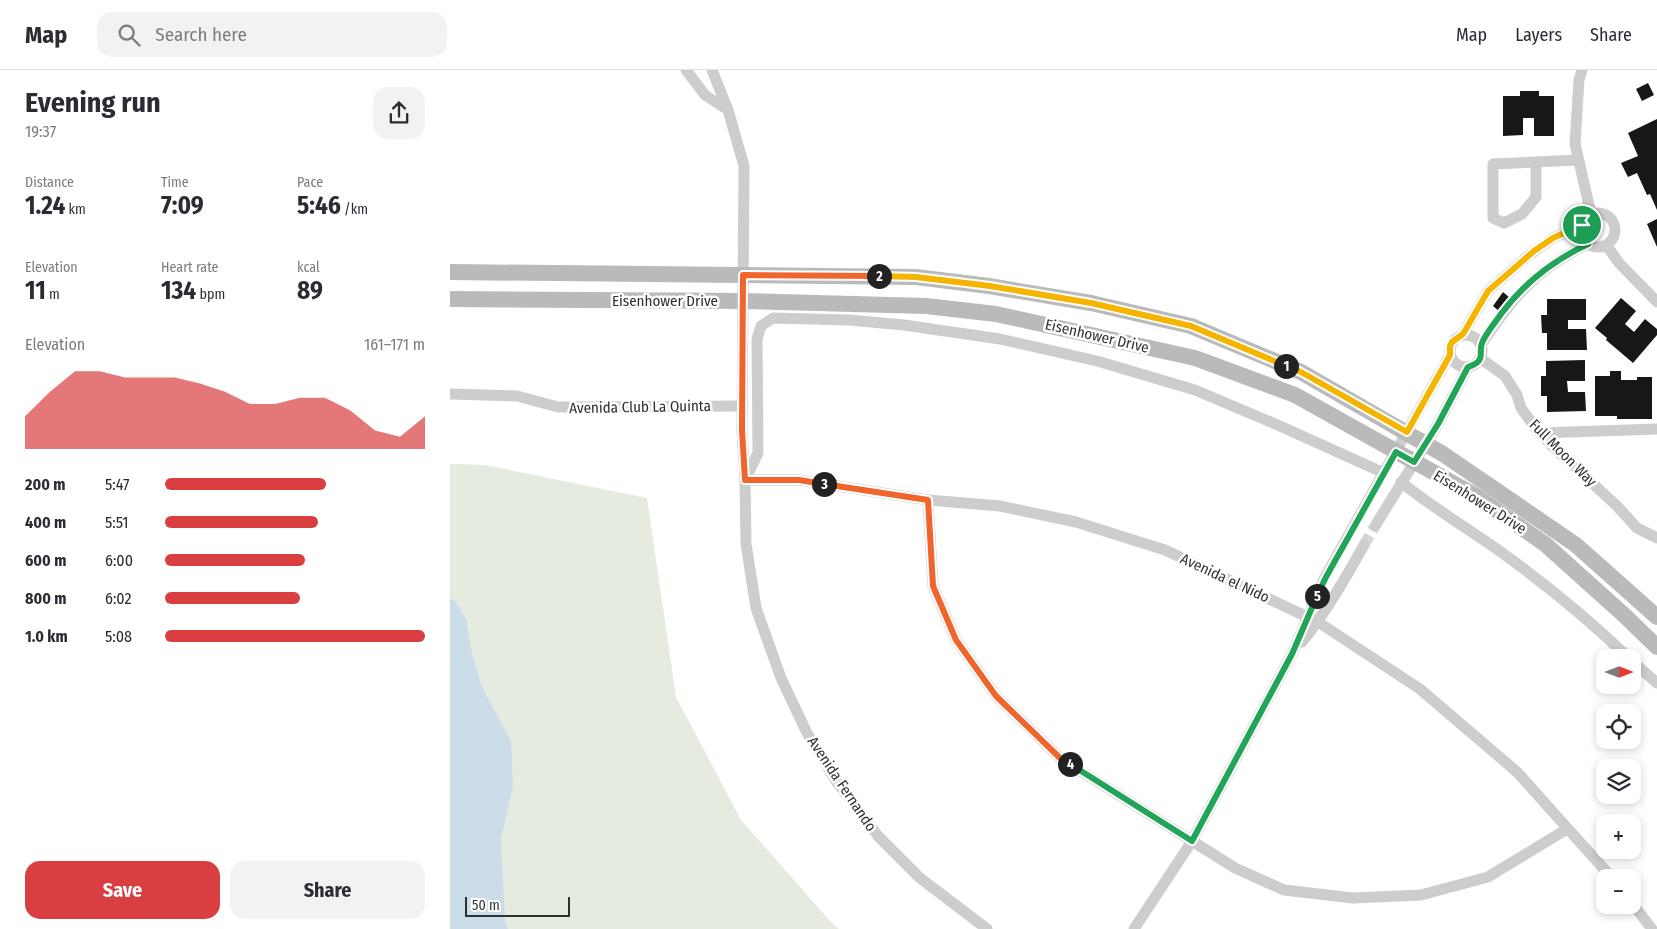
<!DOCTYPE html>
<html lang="en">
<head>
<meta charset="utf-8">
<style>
	:root { --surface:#fff; --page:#f2f2f3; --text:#2b2b33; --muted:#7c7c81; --line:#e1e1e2; --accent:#d93f41 }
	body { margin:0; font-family:"Fira Sans Condensed",sans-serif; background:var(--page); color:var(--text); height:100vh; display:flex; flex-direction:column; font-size:19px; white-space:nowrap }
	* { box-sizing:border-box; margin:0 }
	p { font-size:16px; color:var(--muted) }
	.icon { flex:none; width:28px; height:28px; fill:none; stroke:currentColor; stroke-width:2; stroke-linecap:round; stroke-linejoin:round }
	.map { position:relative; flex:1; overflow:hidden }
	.sheet { display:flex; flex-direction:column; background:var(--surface); width:450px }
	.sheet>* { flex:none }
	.needle { width:32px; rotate:90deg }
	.tools { position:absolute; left:1146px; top:579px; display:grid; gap:10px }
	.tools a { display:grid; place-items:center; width:45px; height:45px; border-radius:10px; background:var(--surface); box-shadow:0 2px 8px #0003; font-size:25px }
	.scale { position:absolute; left:15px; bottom:12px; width:105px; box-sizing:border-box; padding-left:5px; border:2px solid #303030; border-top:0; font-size:14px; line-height:18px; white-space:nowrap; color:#303030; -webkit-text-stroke:4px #fff; paint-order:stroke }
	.pin { position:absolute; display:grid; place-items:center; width:42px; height:42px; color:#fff; margin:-21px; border:2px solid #fff; border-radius:50%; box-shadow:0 1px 5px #0007 }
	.km { position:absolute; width:25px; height:25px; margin:-12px; border-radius:50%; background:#222; color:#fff; font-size:14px; line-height:25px; text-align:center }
	.round { display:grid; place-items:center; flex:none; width:52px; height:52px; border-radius:15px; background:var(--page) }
	.summary { display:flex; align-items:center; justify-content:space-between; height:85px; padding:0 25px }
	h1 { font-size:28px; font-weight:700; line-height:38px }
	.stats { display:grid; grid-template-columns:repeat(3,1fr); gap:8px; height:85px; padding:5px 25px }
	.stats div { display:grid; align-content:center }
	.stats b { font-size:25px; font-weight:700 }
	.stats small { font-size:14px; font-weight:400 }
	.stats p { font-size:14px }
	.chart { height:140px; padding:10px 25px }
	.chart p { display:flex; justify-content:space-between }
	.chart svg { width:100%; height:90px; margin-top:5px; fill:var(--accent); opacity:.7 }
	.action { display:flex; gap:10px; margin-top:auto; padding:10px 25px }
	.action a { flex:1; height:58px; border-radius:15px; background:var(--accent); color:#fff; font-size:20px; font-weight:700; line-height:58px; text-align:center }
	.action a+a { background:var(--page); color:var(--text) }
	ul { padding:0 25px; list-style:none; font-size:16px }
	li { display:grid; grid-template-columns:80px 60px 1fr; align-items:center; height:38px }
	li i { height:12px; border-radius:6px; background:var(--accent) }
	header { display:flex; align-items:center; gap:30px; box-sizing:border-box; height:70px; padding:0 25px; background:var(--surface); border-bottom:1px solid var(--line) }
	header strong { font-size:24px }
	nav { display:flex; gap:28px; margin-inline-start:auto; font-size:18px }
	.search { width:350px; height:45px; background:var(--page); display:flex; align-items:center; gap:12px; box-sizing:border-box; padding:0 18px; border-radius:15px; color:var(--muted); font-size:19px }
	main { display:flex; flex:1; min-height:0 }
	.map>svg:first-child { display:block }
</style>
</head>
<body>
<header>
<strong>Map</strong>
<div class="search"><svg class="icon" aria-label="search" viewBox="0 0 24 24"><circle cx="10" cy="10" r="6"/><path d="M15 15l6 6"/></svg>Search here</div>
<nav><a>Map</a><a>Layers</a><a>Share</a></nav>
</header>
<main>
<section class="sheet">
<div class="summary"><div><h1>Evening run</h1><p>19:37</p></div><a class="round"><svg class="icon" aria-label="share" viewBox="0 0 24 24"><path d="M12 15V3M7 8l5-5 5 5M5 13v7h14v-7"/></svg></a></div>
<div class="stats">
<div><p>Distance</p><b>1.24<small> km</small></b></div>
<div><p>Time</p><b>7:09</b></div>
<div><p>Pace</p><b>5:46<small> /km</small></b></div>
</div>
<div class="stats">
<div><p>Elevation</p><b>11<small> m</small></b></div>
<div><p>Heart rate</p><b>134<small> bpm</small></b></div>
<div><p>kcal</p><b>89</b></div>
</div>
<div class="chart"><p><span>Elevation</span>161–171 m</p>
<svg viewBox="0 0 160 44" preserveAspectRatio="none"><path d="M0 44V28L10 16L20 6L30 6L40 9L50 9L60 9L70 12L80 16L90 22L100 22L110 19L120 19L130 25L140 35L150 38L160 28V44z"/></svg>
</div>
<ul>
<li><b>200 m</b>5:47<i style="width:62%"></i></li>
<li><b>400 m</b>5:51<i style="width:59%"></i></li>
<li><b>600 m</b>6:00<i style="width:54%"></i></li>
<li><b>800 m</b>6:02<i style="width:52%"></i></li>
<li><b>1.0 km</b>5:08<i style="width:100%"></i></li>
</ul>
<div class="action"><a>Save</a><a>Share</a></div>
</section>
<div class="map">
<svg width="1207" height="859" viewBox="0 0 1207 859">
	<rect width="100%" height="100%" fill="#fff"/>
	<!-- green -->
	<polygon fill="#e5ebdf" points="0,394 35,395 197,428 226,627 291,750 380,851 389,859 0,859"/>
	<!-- water -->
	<polygon fill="#ccddea" points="0,528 5,531 16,549 22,583 32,617 61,671 63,716 51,769 55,850 58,859 0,859"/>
	<!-- building -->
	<g fill="#171717">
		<polygon points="1198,13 1204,25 1192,31 1186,19"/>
		<polygon points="1070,21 1089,21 1089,26 1104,26 1104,66 1084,66 1084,48 1073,48 1073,65 1053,66 1053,26 1070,26"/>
		<polygon points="1207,49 1207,140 1200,124 1197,125 1187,103 1178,107 1171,93 1188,86 1178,63"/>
		<polygon points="1207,149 1207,177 1197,154"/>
		<polygon points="1053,222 1060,228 1050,242 1043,236"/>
		<polygon points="1171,228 1186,241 1175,254 1184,262 1195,249 1207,259 1207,265 1183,293 1156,270 1157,268 1145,258"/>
		<polygon points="1097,229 1136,229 1136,250 1118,250 1118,259 1136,259 1137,280 1097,280 1097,263 1092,263 1091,245 1097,245"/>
		<polygon points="1135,290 1135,311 1117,311 1118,322 1135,322 1136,341 1097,342 1097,326 1091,326 1091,306 1096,306 1096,291"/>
		<polygon points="1160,301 1171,301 1171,310 1187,310 1187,307 1202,307 1202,349 1167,349 1167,346 1145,346 1145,306 1160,306"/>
	</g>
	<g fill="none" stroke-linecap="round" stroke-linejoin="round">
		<!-- street-tunnel -->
		<polyline stroke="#d6d6d6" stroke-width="11" stroke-dasharray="11 5.5" stroke-linecap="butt" points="914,475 925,456"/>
		<!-- street -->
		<g stroke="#cdcdcd" stroke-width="11">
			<polyline points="236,0 255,25 278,40"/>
			<polyline points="262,0 278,40 294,96 292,361 295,410 349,410 478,430 550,436 626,452 715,480 868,552 970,619 1067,702 1162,808"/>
			<polyline points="1132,0 1129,10 1125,74 1141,144"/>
			<polyline points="1086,92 1086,127 1072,144 1054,153 1043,148 1043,94 1128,90"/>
			<circle cx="1148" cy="160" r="17"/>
			<polyline points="1157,176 1169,193 1207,232"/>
			<polyline points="1013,264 1038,221 1078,186 1103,168 1132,155"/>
			<circle cx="1016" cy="281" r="16"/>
			<path d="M1031,275C1062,228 1086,199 1138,174"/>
			<polyline points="1030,288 1055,306 1067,325 1071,338 1084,356 1102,376 1167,436 1187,458 1207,468"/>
			<polyline points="0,324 67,326 108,337 292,336"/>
			<polyline points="1090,363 1207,359"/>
			<path d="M951,412C984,439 1021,460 1055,485C1098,516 1140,551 1179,588"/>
			<polyline points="478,430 483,516 506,570 546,626 610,688 785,798 834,820 903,828 971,825 1038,807 1117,759"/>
			<polyline points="925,456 988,354 1018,297"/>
			<path d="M852,572C876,542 895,509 914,475"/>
			<polyline points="1182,591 1207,613"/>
			<polyline points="1182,833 1202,859"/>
			<polyline points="537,859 470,808 428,766 386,711 357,663 331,608 306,538 296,474 295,410 308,383 307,269 311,256 323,248 399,250 454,255 550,269 647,291 745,320 830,356 934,403"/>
			<polyline points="684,859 742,771 842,584 875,507 1000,285"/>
		</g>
		<!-- secondary -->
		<g stroke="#bababa" stroke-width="16">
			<polyline points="0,202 466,207 539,216 641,233 741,256 851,302 993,384 1126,475 1207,547"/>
			<polyline points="0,229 294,231 476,236 546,244 745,288 845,325 1026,426 1095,474 1174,545 1207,577"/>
		</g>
	</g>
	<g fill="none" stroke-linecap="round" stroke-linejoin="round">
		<!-- split-1 casing -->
		<g stroke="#fff" stroke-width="10">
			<polyline id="split-1" points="836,296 851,302 957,362 1000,285 1000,276 1002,272 1013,264 1038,221 1084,181 1103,168 1132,155"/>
		</g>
		<!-- split-2 casing -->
		<g stroke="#fff" stroke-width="10">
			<polyline id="split-2" points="429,206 466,207 540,216 641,233 741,256 836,296"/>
		</g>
		<!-- split-3 casing -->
		<g stroke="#fff" stroke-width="10">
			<polyline id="split-3" points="374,414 349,410 295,410 292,360 293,205 429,206"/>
		</g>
		<!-- split-4 casing -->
		<g stroke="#fff" stroke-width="10">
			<polyline id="split-4" points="374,414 478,430 483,516 506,570 546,626 610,688 620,694"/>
		</g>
		<!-- split-5 casing -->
		<g stroke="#fff" stroke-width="10">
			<polyline id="split-5" points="620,694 742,771 842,584 867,526"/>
		</g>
		<!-- split-6 casing -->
		<g stroke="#fff" stroke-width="10">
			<path id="split-6" d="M867,526L876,507L946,382L964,392L988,354L1018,297C1037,291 1028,283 1032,273C1036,263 1045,253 1051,244C1074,213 1104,190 1138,174L1132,166V155"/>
		</g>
		<!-- split-1 -->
		<use href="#split-1" stroke="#f5b400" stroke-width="6"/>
		<!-- split-2 -->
		<use href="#split-2" stroke="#f5b400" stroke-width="6"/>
		<!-- split-3 -->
		<use href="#split-3" stroke="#f0652b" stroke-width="6"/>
		<!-- split-4 -->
		<use href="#split-4" stroke="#f0652b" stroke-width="6"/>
		<!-- split-5 -->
		<use href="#split-5" stroke="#22a559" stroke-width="6"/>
		<!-- split-6 -->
		<use href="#split-6" stroke="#22a559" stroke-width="6"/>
	</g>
	<g text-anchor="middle" stroke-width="5" stroke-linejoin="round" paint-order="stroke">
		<!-- street labels -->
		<g font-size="15" fill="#303030" stroke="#fff">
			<text x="215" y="236">Eisenhower Drive</text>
			<text transform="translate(647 266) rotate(13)" y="5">Eisenhower Drive</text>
			<text transform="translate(190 337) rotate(-1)" y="5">Avenida Club La Quinta</text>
			<text transform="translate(1113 383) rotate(45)" y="5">Full Moon Way</text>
			<text transform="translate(1030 432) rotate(32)" y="5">Eisenhower Drive</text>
			<text transform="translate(775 508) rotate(25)" y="5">Avenida el Nido</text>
			<text transform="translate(392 714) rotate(56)" y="5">Avenida Fernando</text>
		</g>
	</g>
</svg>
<div class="tools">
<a><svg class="needle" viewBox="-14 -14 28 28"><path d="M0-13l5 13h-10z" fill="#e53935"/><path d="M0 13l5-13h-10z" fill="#7c7c81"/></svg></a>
<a><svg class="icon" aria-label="locate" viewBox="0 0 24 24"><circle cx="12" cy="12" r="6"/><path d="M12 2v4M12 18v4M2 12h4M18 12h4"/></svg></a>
<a><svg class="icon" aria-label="layers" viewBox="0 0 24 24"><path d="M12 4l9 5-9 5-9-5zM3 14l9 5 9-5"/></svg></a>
<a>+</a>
<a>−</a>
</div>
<div class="scale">50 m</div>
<div class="pin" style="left:1132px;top:155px;background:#1e9e55"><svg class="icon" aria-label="arrive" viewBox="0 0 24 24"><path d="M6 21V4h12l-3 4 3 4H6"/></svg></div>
<b class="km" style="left:836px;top:296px">1</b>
<b class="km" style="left:429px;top:206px">2</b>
<b class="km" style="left:374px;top:414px">3</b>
<b class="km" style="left:620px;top:694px">4</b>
<b class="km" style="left:867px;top:526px">5</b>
</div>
</main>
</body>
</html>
